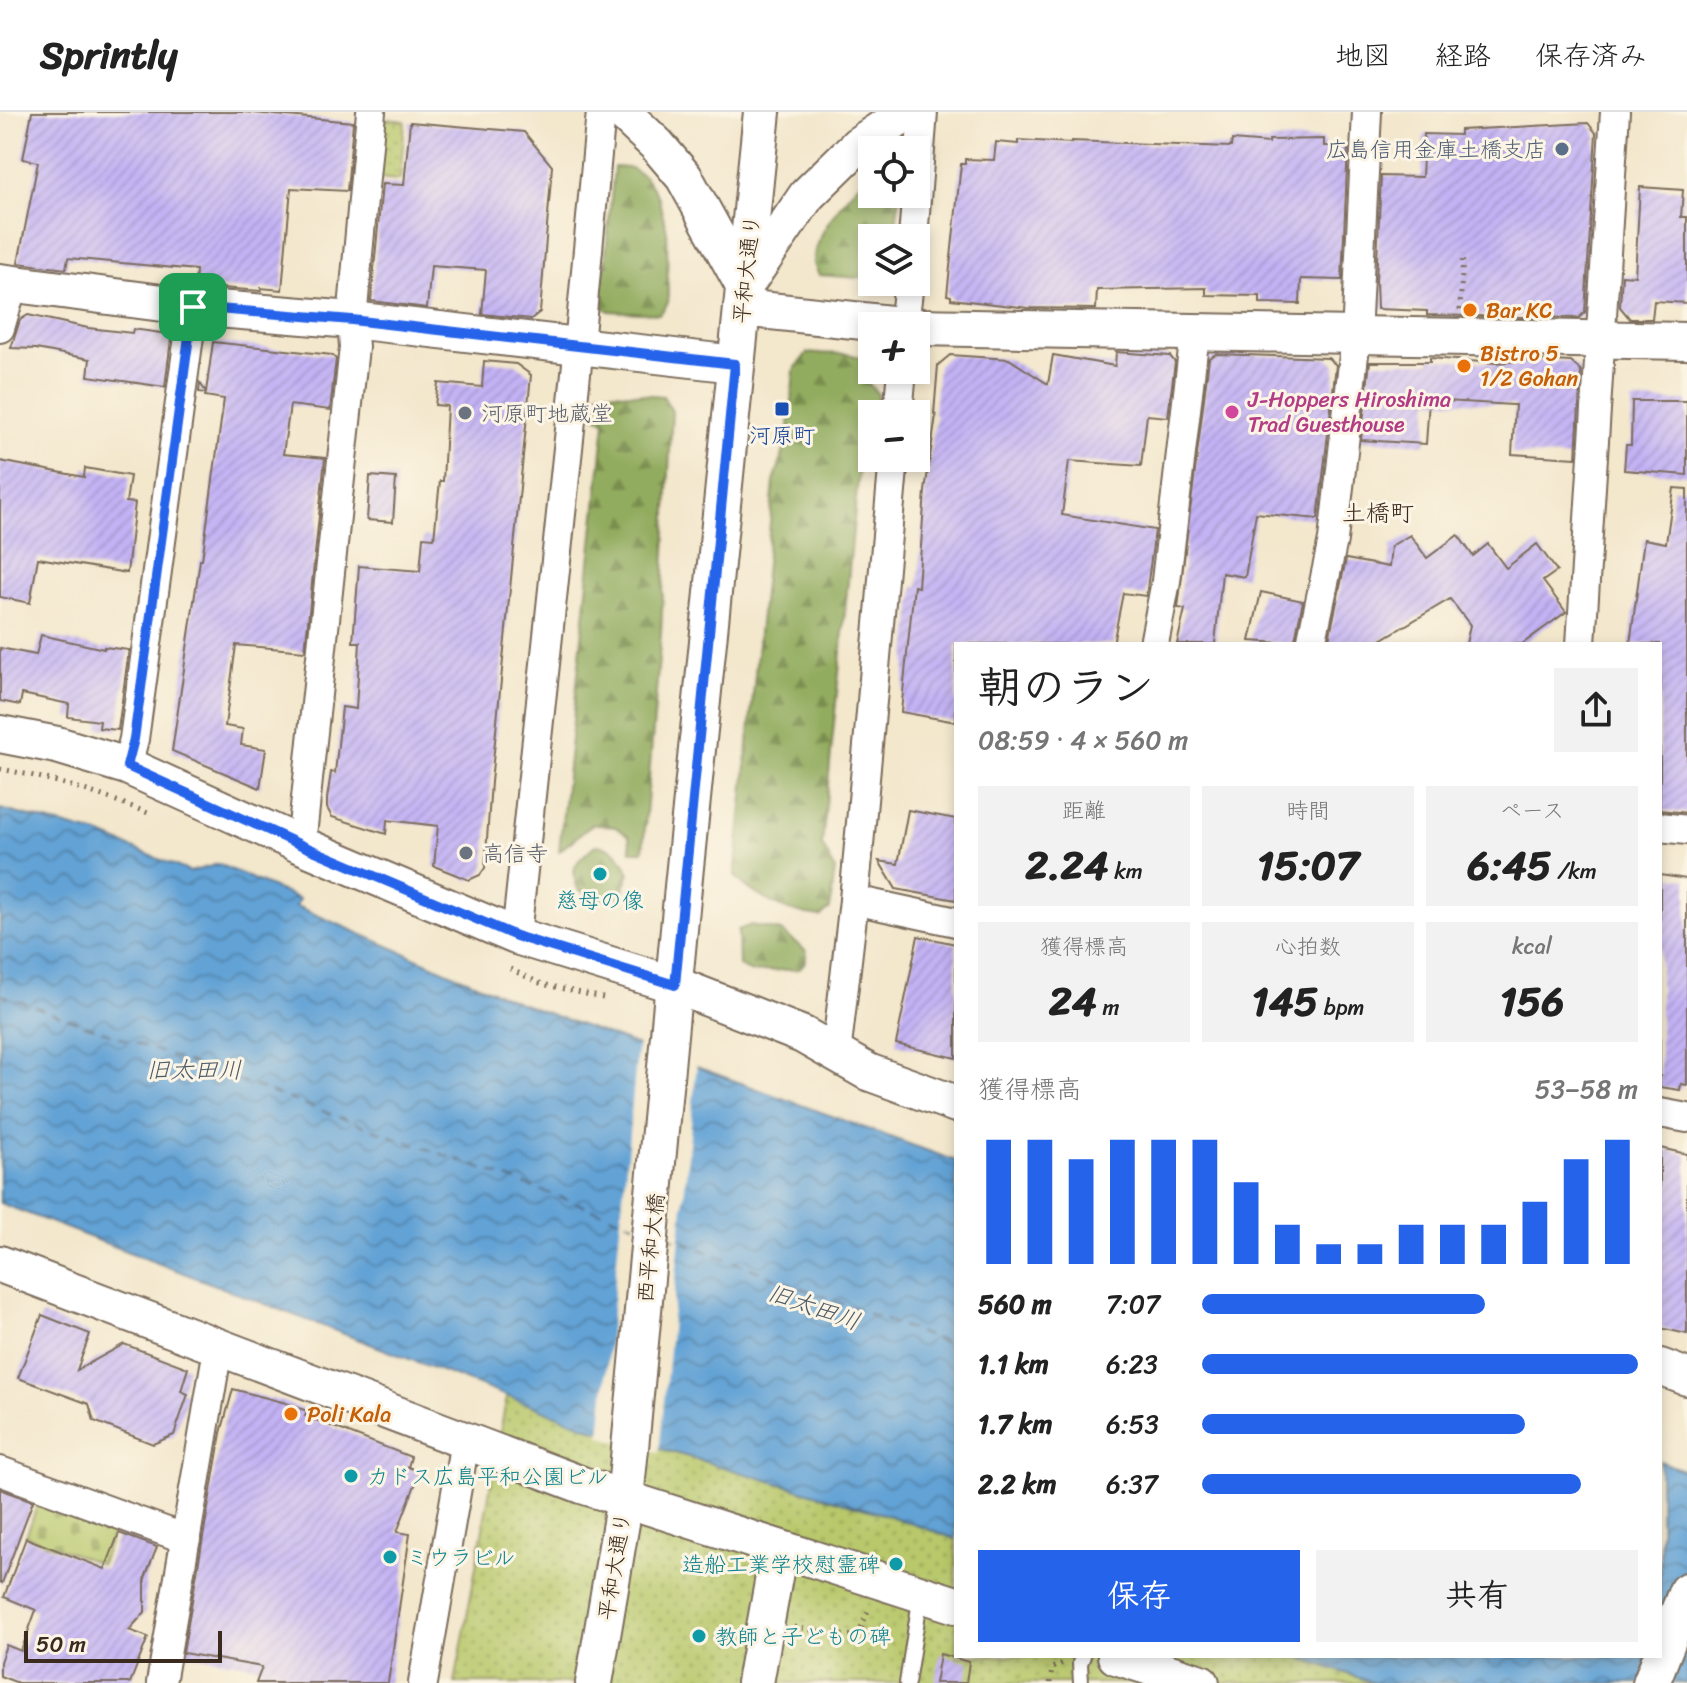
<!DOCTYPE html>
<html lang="ja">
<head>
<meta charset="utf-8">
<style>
	:root { --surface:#fff; --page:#f2f2f2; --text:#222; --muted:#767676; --line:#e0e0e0; --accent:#2563eb }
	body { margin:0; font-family:Sriracha,"Klee One",sans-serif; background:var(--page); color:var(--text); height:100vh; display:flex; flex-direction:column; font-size:30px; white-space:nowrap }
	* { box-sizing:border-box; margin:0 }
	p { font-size:26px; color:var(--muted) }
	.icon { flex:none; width:44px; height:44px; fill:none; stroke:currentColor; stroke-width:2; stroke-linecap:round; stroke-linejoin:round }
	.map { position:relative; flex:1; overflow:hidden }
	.side { position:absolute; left:954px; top:530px; width:708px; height:1016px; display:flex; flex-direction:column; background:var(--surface); border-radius:0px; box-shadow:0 4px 12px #0003 }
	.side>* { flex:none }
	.tools { position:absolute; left:858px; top:24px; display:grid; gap:16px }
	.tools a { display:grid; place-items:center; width:72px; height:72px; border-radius:0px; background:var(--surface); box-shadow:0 4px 12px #0003; font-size:40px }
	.scale { position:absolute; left:24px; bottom:20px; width:198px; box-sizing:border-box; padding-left:8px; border:4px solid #3b2a1e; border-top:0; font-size:22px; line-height:28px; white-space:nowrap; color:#3b2a1e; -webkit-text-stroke:6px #fcf5e5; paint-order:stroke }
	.pin { position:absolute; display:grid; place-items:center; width:68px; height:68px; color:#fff; margin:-34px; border-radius:16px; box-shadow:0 4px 12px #0006 }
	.round { display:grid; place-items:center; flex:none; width:84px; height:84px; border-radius:0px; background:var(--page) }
	.summary { display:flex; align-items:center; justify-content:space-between; height:136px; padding:0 24px }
	h1 { font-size:44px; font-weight:800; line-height:60px }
	.metrics { display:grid; grid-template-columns:repeat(3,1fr); gap:12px; height:136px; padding:8px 24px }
	.metrics div { display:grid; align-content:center; border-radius:0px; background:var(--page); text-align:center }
	.metrics b { font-size:40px; font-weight:800 }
	.metrics small { font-size:22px; font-weight:400 }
	.metrics p { font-size:22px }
	.chart { height:224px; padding:16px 24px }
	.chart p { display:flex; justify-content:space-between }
	.chart svg { width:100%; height:144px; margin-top:8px; stroke:var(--accent); stroke-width:6 }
	.action { display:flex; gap:16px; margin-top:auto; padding:16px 24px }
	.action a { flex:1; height:92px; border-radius:0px; background:var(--accent); color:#fff; font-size:32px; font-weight:800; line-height:92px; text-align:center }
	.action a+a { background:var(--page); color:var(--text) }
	ul { padding:0 24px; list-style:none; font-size:26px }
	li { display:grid; grid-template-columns:128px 96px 1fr; align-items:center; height:60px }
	li i { height:20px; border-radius:10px; background:var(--accent) }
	header { display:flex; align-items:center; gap:48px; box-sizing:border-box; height:112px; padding:0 40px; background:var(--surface); border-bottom:2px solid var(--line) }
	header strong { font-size:38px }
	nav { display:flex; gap:44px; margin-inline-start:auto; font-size:28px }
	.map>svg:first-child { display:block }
</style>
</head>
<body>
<header>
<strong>Sprintly</strong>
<nav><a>地図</a><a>経路</a><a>保存済み</a></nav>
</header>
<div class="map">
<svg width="1687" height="1571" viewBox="0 0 1687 1571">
	<defs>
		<pattern id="green-dots" width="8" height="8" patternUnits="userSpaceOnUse" patternTransform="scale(2)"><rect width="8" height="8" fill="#b8c86a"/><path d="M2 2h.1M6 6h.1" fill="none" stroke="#97a357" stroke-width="1.8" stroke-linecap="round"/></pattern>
		<pattern id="forest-firs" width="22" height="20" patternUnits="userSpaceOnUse" patternTransform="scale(2)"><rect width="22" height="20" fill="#92ac5e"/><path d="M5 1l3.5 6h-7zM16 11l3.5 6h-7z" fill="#788c4d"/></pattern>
		<pattern id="cemetery-stones" width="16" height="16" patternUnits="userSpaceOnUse" patternTransform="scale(2)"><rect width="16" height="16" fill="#b8c86a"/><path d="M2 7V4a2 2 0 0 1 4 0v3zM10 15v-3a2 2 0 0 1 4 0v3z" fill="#97a357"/></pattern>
		<pattern id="water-waves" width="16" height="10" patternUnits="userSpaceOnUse" patternTransform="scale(2)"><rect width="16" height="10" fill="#62a2d5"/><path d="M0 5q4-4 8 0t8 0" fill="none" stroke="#5284ac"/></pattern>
		<pattern id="building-hatch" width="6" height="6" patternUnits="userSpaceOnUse" patternTransform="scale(2)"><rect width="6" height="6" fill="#c3b2f4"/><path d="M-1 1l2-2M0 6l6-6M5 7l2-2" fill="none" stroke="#a899d1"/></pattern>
	</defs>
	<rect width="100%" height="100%" fill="#fcf5e5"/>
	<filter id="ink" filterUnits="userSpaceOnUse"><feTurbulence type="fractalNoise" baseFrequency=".0125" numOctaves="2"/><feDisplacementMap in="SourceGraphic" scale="16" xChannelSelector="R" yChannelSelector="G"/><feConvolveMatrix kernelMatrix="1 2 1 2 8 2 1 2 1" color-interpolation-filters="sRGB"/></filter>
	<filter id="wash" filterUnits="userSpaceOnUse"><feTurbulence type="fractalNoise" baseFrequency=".006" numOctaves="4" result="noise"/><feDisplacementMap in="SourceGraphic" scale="32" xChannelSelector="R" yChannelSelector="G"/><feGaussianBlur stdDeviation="1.8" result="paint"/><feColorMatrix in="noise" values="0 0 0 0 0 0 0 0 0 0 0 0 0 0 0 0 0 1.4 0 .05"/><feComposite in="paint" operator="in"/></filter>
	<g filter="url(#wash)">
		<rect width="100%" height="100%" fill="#f3e7cc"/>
		<!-- green -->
		<g fill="url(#green-dots)" stroke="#7a7944" stroke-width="2">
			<polygon points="389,7 405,9 400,68 375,66 380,13"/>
			<polygon points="507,1283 593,1317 890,1404 956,1427 956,1544 1296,1544 1374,1571 455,1571"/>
		</g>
		<!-- forest -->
		<g fill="url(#forest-firs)" stroke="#666b3e" stroke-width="2">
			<polygon points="614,55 631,56 644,64 658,85 667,119 668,191 660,202 609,199 601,193"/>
			<path d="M872,62V82H900L894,126H872V167L819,163C818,161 814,152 814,151C813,124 850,75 872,62Z"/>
			<path d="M807,241L849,242L862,246L864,266L878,282L876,302H872V322L862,327L822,733L835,757L830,797L820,805C790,802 755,786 735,764L774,370L788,326L794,258Z"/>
			<polygon points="601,279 663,284 672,299 661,521 643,739 631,739 629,724 616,715 593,712 559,739 605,310 594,303 594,286"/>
			<path d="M595,733C615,734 621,744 630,761L620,784L599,788L578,777C568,753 578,749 595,733Z"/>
			<polygon points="751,813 781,819 806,839 806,849 799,857 752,860 739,854 738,818"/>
		</g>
		<!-- cemetery -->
		<polygon fill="url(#cemetery-stones)" stroke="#7a7944" stroke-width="2" points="39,1389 114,1417 101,1452 26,1424"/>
		<!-- water -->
		<g fill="url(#water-waves)" stroke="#4e667a" stroke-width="2">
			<polygon points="0,697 101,723 190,760 218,752 299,787 296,794 520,891 956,1049 956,1427 890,1404 593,1317 0,1091"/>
			<polygon points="1660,1349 1687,1360 1687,1571 1374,1571 1296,1544 1660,1544"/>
		</g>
		<!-- pier -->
		<polygon fill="#f3e7cc" points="638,929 697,950 659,1341 600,1324"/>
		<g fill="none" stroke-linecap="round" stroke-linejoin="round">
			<!-- ferry -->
			<g stroke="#4b5a67" stroke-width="2" stroke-dasharray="10 8" stroke-linecap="butt">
				<polyline points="0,882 634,1112"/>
				<polyline points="666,1124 956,1235"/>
			</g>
		</g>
		<g id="blocks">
			<!-- building -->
			<g fill="url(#building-hatch)">
				<polygon points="32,0 243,0 353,10 347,79 291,76 282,178 261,176 261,179 195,174 196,158 68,146 66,157 18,151 38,50 23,47"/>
				<polygon points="410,10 524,20 552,54 540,200 531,207 482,202 486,158 431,154 427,196 371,189 382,72 404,73"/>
				<polygon points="1588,11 1596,21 1585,200 1579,206 1427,203 1427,199 1377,197 1376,169 1381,64 1422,65 1424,22 1460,23 1460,18"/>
				<polygon points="1324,27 1324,34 1348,34 1342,168 1301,167 1300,192 1260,191 1260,184 1206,183 1206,176 1097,178 1096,197 1029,196 951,187 951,184 947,183 961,52 965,52 965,47 994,48 996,30 1018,32 1018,28 1072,31 1072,29 1231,35 1232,28 1269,31 1269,28"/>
				<polygon points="1640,75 1683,78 1681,105 1687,105 1687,191 1654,189 1652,207 1630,207 1620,195 1622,163 1635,164"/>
				<polygon points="28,203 88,216 132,221 133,217 168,222 171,227 165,275 88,264 90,247 36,237 11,236 20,208"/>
				<polygon points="213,230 332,243 336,247 330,298 290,293 283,342 325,346 305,539 236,533 225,614 243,617 241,633 266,637 260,676 172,639 200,448 202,448 224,287 205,284 206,281 199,280 200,271 206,280"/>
				<polygon points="1116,240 1170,244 1175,250 1168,305 1147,303 1141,354 1069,349 1062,403 1155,418 1146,484 1123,481 1113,532 956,532 956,610 901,600 914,474 918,475 925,379 936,303 934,302 938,253 950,243 1009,247 1048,272 1053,243 1115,254"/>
				<polygon points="1216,242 1328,246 1336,253 1318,407 1256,401 1245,465 1222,461 1215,532 1177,532 1185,497 1178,496 1209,246"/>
				<polygon points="1430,246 1495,251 1532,248 1571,250 1581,259 1576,346 1512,342 1515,293 1513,293 1429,288 1426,332 1361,328 1370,250 1430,250"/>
				<polygon points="484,249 516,252 531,263 491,670 485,756 480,763 469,768 434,754 438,714 387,708 386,722 332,705 327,696 327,687 331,660 335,661 342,595 356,597 360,530 353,530 359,454 420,459 423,425 434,426 440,369 443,369 447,294 435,293 438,271 482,275"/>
				<polygon points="1632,289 1687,289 1687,363 1624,358 1626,333 1631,333"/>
				<polygon points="0,349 84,365 85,356 130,364 126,390 135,391 127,461 38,446 30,491 0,485"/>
				<polygon points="370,364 396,366 393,410 367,408"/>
				<polygon points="1674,376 1687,377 1687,701 1660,698 1660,532 1630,532 1644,427 1666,431"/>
				<polygon points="1410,423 1427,446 1458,423 1473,444 1488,432 1506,456 1537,432 1557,459 1543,469 1566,500 1522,532 1466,532 1470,513 1450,487 1374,532 1328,532 1346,447 1389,455 1391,434"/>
				<polygon points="1261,480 1303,489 1294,532 1250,529"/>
				<polygon points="41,523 104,537 104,535 129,538 118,618 99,616 100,609 68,605 69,592 22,582 20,593 0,589 0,536 36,543"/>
				<polygon points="908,698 956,707 956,788 896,777 879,749 898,752"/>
				<polygon points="1660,763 1687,767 1687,973 1681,972 1680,978 1660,975"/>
				<polygon points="918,824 956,832 956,946 896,932"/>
				<polygon points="1660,1036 1687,1042 1687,1222 1660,1216"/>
				<polygon points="42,1203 90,1222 77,1258 124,1232 188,1256 181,1279 188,1282 174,1323 153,1332 94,1309 89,1292 18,1266"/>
				<polygon points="233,1277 286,1291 307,1299 305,1304 411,1345 408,1355 420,1360 397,1420 410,1422 388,1571 256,1571 262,1555 183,1541 221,1321"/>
				<polygon points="0,1377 33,1389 2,1471 0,1470"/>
				<polygon points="119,1421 157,1435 145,1466 145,1500 129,1518 148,1525 130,1571 18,1571 0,1564 0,1550 6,1533 21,1539 36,1498 4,1485 26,1426 105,1457"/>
				<polygon points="940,1542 969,1550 966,1571 935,1571"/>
			</g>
		</g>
	</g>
	<g filter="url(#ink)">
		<use href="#blocks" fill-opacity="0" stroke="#7b6c5b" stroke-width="2"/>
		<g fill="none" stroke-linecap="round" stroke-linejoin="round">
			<!-- service casing -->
			<g stroke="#7b6c5b" stroke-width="18">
				<g id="service">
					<polyline points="907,1571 921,1482"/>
					<polyline points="1081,1571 1080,1551 1083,1544"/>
				</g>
			</g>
			<!-- minor casing -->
			<g stroke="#7b6c5b" stroke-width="32">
				<g id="minor">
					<polyline points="913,126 923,0"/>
					<polyline points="904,214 909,170"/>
					<polyline points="0,216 13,172"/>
					<polyline points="898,302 902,258"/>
					<polyline points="1154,532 1166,469 1195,221"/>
					<polyline points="1311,532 1333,428 1356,225 1367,0"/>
					<polyline points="1581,532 1615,0"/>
					<polyline points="127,654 134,627 193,195"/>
					<polyline points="1660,715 1687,718"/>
					<polyline points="301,733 354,235 352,208 371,0"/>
					<polyline points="854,788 956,810"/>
					<polyline points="516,824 579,233 601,0"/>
					<polyline points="836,943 854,788 894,346"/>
					<polyline points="1660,1001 1687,1006"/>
					<polyline points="0,1359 186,1427"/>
					<polyline points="161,1571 218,1236"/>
					<polyline points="423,1571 465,1329"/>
				</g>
			</g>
			<!-- tertiary casing -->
			<g stroke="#7b6c5b" stroke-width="40">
				<g id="tertiary">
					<polyline points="622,0 657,33 684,65 744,174"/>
					<polyline points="0,170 193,195 352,208 735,252"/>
					<polyline points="746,172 807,83 858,33 907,0"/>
					<polyline points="742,196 909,214"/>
					<polyline points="916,215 1687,229"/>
					<polyline points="0,622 57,633 127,654 301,733 516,824 675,873 803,923 868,960 956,992"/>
					<polyline points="0,1152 582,1373 956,1493"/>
					<polyline points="1660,1255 1687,1265"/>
					<polyline points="1116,1544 1201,1571"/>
					<polyline points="594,1571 625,1387 630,1336 683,775 762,0"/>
					<polyline points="755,1571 779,1437"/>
					<polyline points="1651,1571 1687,1479"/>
				</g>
			</g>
			<!-- path -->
			<g stroke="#7b6c5b" stroke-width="5" stroke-dasharray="2 6" stroke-linecap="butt">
				<polyline points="1460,198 1463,142"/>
				<path d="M0,657C51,666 101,682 148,701"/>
				<polyline points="510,857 542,872 603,886"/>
				<polyline points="794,1515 847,1524 859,1522 869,1496"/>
				<polyline points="1050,1571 1052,1556 1063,1551"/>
			</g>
			<!-- service -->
			<use href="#service" stroke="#fff" stroke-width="14"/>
			<!-- minor -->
			<use href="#minor" stroke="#fff" stroke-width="28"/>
			<!-- tertiary -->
			<use href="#tertiary" stroke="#fff" stroke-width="36"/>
		</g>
	</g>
	<g fill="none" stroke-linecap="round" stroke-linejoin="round" filter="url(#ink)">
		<!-- route casing -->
		<g stroke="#fff" stroke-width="16">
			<polygon id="route" points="193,195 352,208 735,252 675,873 516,824 301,733 127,654 134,627"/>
		</g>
		<!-- route -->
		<use href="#route" stroke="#2563eb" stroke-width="10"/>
	</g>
	<!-- markers -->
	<circle fill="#5c6f8a" stroke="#fcf5e5" stroke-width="3" cx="1562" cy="37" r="8"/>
	<g fill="#e8710a" stroke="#fcf5e5" stroke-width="3">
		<circle cx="1470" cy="198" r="8"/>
		<circle cx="1464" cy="254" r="8"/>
		<circle cx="291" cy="1302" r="8"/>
	</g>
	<rect fill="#1a4fb4" stroke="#fcf5e5" stroke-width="3" x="774" y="289" width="16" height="16" rx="4"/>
	<circle fill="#d1479c" stroke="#fcf5e5" stroke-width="3" cx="1232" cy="300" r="8"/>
	<g fill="#6b7280" stroke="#fcf5e5" stroke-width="3">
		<circle cx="465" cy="301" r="8"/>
		<circle cx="466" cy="741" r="8"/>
	</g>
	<g fill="#0f9aa8" stroke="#fcf5e5" stroke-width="3">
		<circle cx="600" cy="762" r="8"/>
		<circle cx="351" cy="1364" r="8"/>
		<circle cx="390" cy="1445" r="8"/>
		<circle cx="896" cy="1452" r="8"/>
		<circle cx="699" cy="1524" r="8"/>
	</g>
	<g text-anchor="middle" stroke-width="6" stroke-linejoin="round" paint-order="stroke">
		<!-- service labels -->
		<g font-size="22" fill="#4e5e75" stroke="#fcf5e5" text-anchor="end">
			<text x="1546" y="45">広島信用金庫土橋支店</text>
		</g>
		<!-- street labels -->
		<g font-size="22" fill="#3b2a1e" stroke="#fcf5e5">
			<text transform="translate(746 157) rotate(-84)" y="8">平和大通り</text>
			<text transform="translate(650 1136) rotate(-84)" y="8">西平和大橋</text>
			<text transform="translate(614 1454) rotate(-81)" y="8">平和大通り</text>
		</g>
		<!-- food labels -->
		<g font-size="22" fill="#c56008" stroke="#fcf5e5" text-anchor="start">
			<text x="1486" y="206">Bar KC</text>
			<text x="1480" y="249">Bistro 5<tspan x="1480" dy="25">1/2 Gohan</tspan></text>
			<text x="307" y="1310">Poli Kala</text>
		</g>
		<!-- hotel labels -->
		<g font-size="22" fill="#b23c85" stroke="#fcf5e5" text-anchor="start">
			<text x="1248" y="295">J-Hoppers Hiroshima<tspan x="1248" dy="25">Trad Guesthouse</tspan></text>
		</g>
		<!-- worship labels -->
		<g font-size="22" fill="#5b616d" stroke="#fcf5e5" text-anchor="start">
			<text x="481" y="309">河原町地蔵堂</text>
			<text x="482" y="749">高信寺</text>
		</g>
		<!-- transit labels -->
		<g font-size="22" fill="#164399" stroke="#fcf5e5">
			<text x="782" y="331">河原町</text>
		</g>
		<!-- culture labels -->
		<g font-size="22" fill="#0d838f" stroke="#fcf5e5" text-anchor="start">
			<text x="600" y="796" text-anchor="middle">慈母の像</text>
			<text x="367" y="1372">カドス広島平和公園ビル</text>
			<text x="406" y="1453">ミウラビル</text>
			<text x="880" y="1460" text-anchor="end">造船工業学校慰霊碑</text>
			<text x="715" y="1532">教師と子どもの碑</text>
		</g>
		<!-- neighbourhood labels -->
		<g font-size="24" fill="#3b2a1e" stroke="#fcf5e5">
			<text x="1378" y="409">土橋町</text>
		</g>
		<!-- water labels -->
		<g font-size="24" font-style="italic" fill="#4b5a67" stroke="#fcf5e5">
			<text x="194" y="966">旧太田川</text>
			<text transform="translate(814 1195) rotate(19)" y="8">旧太田川</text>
		</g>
	</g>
</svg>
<div class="tools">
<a><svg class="icon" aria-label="locate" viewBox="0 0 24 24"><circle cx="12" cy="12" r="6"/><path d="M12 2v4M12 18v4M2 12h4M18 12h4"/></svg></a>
<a><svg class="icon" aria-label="layers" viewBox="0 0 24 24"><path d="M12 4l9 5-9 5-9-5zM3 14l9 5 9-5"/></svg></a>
<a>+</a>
<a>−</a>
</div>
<div class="scale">50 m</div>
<div class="pin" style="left:193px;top:195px;background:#1e9e55"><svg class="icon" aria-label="arrive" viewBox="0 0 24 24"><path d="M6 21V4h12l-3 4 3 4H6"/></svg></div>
<section class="side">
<div class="summary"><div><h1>朝のラン</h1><p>08:59 · 4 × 560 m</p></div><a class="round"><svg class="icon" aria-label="share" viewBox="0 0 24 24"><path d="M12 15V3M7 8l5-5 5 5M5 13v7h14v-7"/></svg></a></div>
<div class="metrics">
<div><p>距離</p><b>2.24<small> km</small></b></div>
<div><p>時間</p><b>15:07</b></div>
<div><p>ペース</p><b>6:45<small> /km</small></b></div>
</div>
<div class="metrics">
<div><p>獲得標高</p><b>24<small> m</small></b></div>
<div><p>心拍数</p><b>145<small> bpm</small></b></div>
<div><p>kcal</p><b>156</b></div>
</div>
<div class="chart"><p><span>獲得標高</span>53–58 m</p>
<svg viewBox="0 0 160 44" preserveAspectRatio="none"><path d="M5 44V6M15 44V6M25 44V12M35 44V6M45 44V6M55 44V6M65 44V19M75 44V32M85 44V38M95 44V38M105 44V32M115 44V32M125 44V32M135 44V25M145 44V12M155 44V6"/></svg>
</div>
<ul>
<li><b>560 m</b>7:07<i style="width:65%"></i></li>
<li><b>1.1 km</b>6:23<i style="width:100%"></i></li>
<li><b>1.7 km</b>6:53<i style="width:74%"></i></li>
<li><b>2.2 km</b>6:37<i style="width:87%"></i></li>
</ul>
<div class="action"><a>保存</a><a>共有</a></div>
</section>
</div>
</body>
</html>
